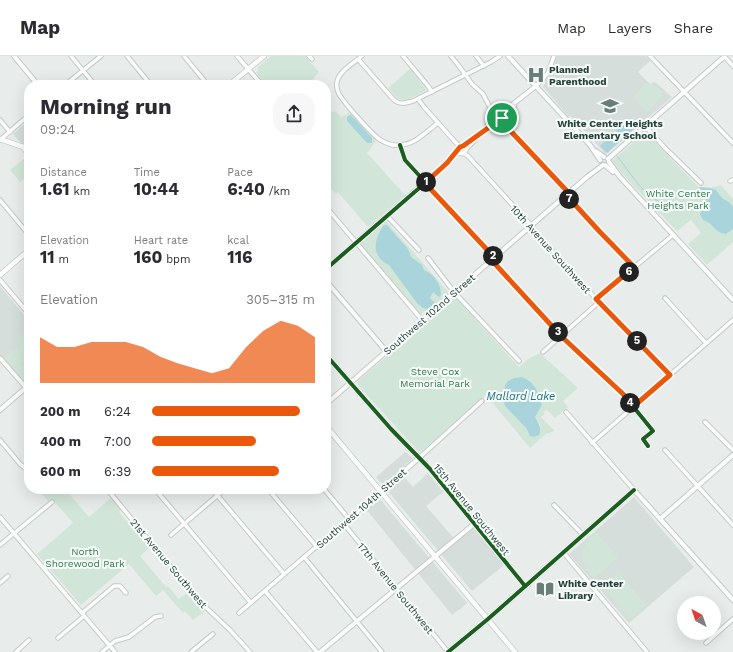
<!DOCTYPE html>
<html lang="en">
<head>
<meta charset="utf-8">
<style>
	:root { --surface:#fff; --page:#f7f7f7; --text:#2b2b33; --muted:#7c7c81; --line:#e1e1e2; --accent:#ea580c }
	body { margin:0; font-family:"Work Sans",sans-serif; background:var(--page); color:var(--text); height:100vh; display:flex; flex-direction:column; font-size:15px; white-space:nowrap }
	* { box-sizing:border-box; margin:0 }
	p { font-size:13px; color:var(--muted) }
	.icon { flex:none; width:22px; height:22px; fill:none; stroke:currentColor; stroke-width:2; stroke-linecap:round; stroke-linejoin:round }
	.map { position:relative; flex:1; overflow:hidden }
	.sheet { position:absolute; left:24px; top:24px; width:307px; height:414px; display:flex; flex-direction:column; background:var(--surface); border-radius:16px; box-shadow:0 4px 16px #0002 }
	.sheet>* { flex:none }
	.needle { width:26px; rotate:320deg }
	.controls { position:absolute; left:677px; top:540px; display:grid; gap:8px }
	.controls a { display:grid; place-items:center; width:44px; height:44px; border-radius:50%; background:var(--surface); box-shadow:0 4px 16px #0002; font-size:20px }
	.pin { position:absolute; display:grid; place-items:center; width:34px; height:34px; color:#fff; margin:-17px; border:2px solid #fff; border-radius:50%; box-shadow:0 1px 4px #0007 }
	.km { position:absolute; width:20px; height:20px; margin:-10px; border-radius:50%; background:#222; color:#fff; font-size:11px; line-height:20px; text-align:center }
	.round { display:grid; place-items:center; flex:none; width:42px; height:42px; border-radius:16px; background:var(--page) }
	.headline { display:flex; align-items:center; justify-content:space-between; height:68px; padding:0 16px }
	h1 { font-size:22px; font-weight:700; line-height:30px }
	.stats { display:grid; grid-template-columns:repeat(3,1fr); gap:6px; height:68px; padding:4px 16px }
	.stats div { display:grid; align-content:center }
	.stats b { font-size:17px; font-weight:700 }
	.stats small { font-size:11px; font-weight:400 }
	.stats p { font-size:11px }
	.chart { height:112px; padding:8px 16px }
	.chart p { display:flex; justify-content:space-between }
	.chart svg { width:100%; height:72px; margin-top:4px; fill:var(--accent); opacity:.7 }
	ul { padding:0 16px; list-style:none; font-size:13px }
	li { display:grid; grid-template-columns:64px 48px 1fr; align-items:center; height:30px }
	li i { height:10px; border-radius:5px; background:var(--accent) }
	header { display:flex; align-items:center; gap:24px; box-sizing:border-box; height:56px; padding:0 20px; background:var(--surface); border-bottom:1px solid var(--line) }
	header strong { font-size:19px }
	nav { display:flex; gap:22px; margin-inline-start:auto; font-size:14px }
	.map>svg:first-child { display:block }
</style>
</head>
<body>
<header>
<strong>Map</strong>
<nav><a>Map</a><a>Layers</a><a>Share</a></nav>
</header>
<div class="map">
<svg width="733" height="596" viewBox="0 0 733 596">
	<rect width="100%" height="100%" fill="#e8edeb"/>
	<!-- built -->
	<g fill="#d6dedb">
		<polygon points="557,0 646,0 650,5 638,16 650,28 655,26 672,41 605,99 602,94 572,61 568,60 543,31 545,25 552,17"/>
		<polygon points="29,64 29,96 13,78"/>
		<polygon points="0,230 29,265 29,324 24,328 0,299"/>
		<polygon points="405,396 413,402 399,415 413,431 428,417 443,436 426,450 456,485 473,471 504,509 472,535 376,421"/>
		<polygon points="634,441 694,511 629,567 569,498"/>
		<polygon points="379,442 467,547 459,554 458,554 452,559 366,453"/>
	</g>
	<!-- green -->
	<g fill="#d1e6d8" fill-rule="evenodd">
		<polygon points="271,0 305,0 319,16 314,21 315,22 306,27 308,29 265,29 256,16 259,14 257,12"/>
		<polygon points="410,13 426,33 425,35 407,44 398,43 388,32"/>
		<polygon points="647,26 651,29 654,29 662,36 662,40 647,56 633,41"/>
		<polygon points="326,53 333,56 334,55 342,61 349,56 376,85 367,97 405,139 368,171 338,136 336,138 326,126 326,109 332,104 326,98"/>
		<polygon points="646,75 672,104 699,131 710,132 721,129 733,143 733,186 707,209 688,188 701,177 691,164 677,175 612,107 612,105"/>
		<polygon points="25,102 29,106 29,119 20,126 10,114"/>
		<polygon points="386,165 449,237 425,258 423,256 421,259 360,188"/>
		<path d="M455,241L519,311L528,303L540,297L578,332L563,345L568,351L555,362L547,354L543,356L545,358L541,361L555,375L546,378L530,392L486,339L422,395H418L358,329V325ZM528,324L538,336L542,349L535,361L541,370L528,377L526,372L505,350Z"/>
		<polygon points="29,273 29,301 22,307 29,315 29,319 23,324 5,302 20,289 16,284"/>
		<polygon points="38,433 78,433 75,436 69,438 89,461 112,441 122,453 119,456 149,492 140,500 166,531 168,530 179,543 187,537 205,555 193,564 185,555 183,557 163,534 156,540 129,508 81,549 37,498 73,467 53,444 48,445"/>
		<path d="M596,476L618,502L593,523C580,505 578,492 596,476Z"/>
		<polygon points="618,516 646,549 630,563 602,530"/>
	</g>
	<!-- water -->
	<g fill="#a9d4db">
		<polygon points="350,59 352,60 372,82 372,87 367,87 347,65 347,61"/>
		<polygon points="630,62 637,70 607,97 600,90"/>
		<path d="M699,131L710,132L716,134L722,142L730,147L733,151V173L726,178C713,176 715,168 703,164L700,158L706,142Z"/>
		<path d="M384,169H387L408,193L411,201L422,209L424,214C434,218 441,228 441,239L439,241L433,236L430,242L435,247L428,253L423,252L417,247L389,209C370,200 374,183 384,169Z"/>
		<path d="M522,321C536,327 538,336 542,349L535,361C539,368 542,372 539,379L534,381L530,380L526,372L505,350L504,346L505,329L508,325L514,322Z"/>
	</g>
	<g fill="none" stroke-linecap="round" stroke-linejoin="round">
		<!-- stream -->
		<path stroke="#a9d4db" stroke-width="1" d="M617,100C635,122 647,150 680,150C689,150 697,147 705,146"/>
		<!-- minor casing -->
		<g stroke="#c5cac8" stroke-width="5.5">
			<g id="minor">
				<polyline points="71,0 95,29"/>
				<polyline points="127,0 151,29"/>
				<polyline points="184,0 207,28"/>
				<polyline points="237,0 262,29"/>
				<polyline points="309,0 312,3"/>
				<path d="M362,0C354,7 339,15 337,26C336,30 337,34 339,38C344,47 371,77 379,83C385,87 393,90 399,89C415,89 427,75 438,67"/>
				<polyline points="403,0 428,30 432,36"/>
				<polyline points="451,0 459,10 472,28 483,38 495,61"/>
				<polyline points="476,0 484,10"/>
				<polyline points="650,0 733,87"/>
				<polyline points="724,0 733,10"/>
				<path d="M358,3L394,44C400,49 406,47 413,45L491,6L500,0"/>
				<polyline points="65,29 101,0"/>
				<polyline points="536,30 548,17 554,0"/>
				<polyline points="418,43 424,51 457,88 462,90"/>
				<polyline points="0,64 10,76"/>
				<polyline points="499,65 504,68 565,135 568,141 600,176 634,211"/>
				<polyline points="645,70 665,92 701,127"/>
				<polyline points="0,84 29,59"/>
				<polyline points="400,89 405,104 491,198 496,209 561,280 623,338 653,375 643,383 648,390"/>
				<polyline points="463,97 468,100 528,166 533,174 599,246 670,319"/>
				<polyline points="730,125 733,124"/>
				<polyline points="0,144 29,179"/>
				<polyline points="326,151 422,264"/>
				<polyline points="387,160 419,194"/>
				<polyline points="428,202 454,236 519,305"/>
				<polyline points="0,224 29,258"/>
				<polyline points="665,242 706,287"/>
				<polyline points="596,243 673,179"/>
				<polyline points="543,296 599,246"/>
				<polyline points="0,302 29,335"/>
				<polyline points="566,356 634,434"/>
				<polyline points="705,366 733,394"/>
				<polyline points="0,384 20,408 29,415"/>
				<polyline points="592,387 733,264"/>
				<polyline points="665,394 733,469"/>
				<polyline points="419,402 482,345"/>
				<polyline points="107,433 199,545 230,574 250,596"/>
				<polyline points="155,433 251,547"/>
				<polyline points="212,433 284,518"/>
				<polyline points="268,433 317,491"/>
				<polyline points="324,433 349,463"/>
				<polyline points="554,449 583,479"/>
				<polyline points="0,461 115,596"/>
				<polyline points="344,468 448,596"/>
				<polyline points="171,479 225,433"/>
				<polyline points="0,489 52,446"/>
				<polyline points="563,496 647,596"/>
				<polyline points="304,501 382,596"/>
				<polyline points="0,527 8,520"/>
				<polyline points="265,535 317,596"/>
				<polyline points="82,557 114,530 120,530 126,537"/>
				<polyline points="239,557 381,435"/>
				<polyline points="58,582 84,560"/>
				<polyline points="706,587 733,563"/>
				<polyline points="16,596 29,584"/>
				<polyline points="102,596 115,585 129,581 155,561 161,560"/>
				<polyline points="191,596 213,578"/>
			</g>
		</g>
		<!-- tertiary casing -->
		<g stroke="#c5cac8" stroke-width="6">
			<g id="tertiary">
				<polyline points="14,0 38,29"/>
				<polyline points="508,0 590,89 600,104"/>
				<circle cx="498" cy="62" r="3.5"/>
				<polyline points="499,59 536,30"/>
				<polyline points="502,62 514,50"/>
				<polyline points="484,75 498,65"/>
				<circle cx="462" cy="94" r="3.5"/>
				<polyline points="466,93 495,62"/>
				<polyline points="596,95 604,101"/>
				<polyline points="608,103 725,0"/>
				<polyline points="609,106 620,121 733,244"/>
				<polyline points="605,109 613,116"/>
				<polyline points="326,213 447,107 459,94"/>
				<polyline points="326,225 386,295"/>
				<polyline points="326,299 391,373 430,413 525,530"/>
				<polyline points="326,348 587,121 603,109"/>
				<polyline points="0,354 29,329"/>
				<polyline points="381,435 419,402"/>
				<polyline points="660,463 733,399"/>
				<polyline points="320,596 474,468"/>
				<polyline points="448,596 488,563 634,434 733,544"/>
			</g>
		</g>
		<!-- secondary casing -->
		<g stroke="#c3cbc8" stroke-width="6">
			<g id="secondary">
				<polyline points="229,29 264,0"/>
				<polyline points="0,83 29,93"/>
				<polyline points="23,91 29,99"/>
				<polyline points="0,219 29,194"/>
				<polyline points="326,370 515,596"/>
			</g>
		</g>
		<!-- minor -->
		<use href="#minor" stroke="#fcfcfc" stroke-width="3.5"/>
		<!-- tertiary -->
		<use href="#tertiary" stroke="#fcfcfc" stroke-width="4"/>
		<!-- secondary -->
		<use href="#secondary" stroke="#fcfcfc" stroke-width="4.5"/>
		<!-- cycleway casing -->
		<g stroke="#f7fbf9" stroke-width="6">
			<g id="cycleway">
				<polyline points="400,89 405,104 491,198 496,209 561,280 623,338 653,375 643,383 648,390"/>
				<polyline points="326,213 425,127"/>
				<polyline points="326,299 391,373 430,413 525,530"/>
				<polyline points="448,596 488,563 634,434"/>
			</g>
		</g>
		<!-- cycleway -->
		<use href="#cycleway" stroke="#1b5e20" stroke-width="4"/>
	</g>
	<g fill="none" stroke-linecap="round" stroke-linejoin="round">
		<!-- route casing -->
		<g stroke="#fff" stroke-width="8">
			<polygon id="route" points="502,62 504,68 566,134 568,141 600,176 634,211 596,243 670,319 633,351 623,338 561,280 496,209 494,201 491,198 425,127 447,107 460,91 463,90"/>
		</g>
		<!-- route -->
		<use href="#route" stroke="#ea580c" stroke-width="5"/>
	</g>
	<!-- icons -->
	<defs>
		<g id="hospital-bare" transform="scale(1.38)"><path d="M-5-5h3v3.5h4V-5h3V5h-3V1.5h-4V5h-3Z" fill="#697e78" stroke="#f7fbf9" stroke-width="2.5" paint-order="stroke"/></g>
		<g id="school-bare" transform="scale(1.38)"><path d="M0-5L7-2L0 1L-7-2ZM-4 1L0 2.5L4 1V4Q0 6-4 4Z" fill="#697e78" stroke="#f7fbf9" stroke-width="2.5" paint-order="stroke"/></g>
		<g id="library-bare" transform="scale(1.38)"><path d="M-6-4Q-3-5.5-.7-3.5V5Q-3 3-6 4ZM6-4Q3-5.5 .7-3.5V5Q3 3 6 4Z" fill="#697e78" stroke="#f7fbf9" stroke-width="2.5" paint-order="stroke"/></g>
	</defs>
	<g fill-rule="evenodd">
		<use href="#hospital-bare" x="536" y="19"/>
		<use href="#school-bare" x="610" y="50"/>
		<use href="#library-bare" x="545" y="533"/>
	</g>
	<g text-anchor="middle" stroke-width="4" stroke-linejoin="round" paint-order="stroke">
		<!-- poi labels -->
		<g font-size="10" font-weight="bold" fill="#24423a" stroke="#f7fbf9" text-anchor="start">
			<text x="549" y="17">Planned<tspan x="549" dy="12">Parenthood</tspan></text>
			<text x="610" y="71" text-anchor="middle">White Center Heights<tspan x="610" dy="12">Elementary School</tspan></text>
			<text x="558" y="531">White Center<tspan x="558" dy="12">Library</tspan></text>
		</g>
		<!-- park labels -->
		<g font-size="10" fill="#2d7a4b" stroke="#f7fbf9">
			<text x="678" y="141">White Center<tspan x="678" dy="12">Heights Park</tspan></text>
			<text x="435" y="319">Steve Cox<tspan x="435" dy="12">Memorial Park</tspan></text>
			<text x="85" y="499">North<tspan x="85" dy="12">Shorewood Park</tspan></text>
		</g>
		<!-- street labels -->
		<g font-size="10" fill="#24423a" stroke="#f7fbf9">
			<text transform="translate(551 193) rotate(48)" y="4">10th Avenue Southwest</text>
			<text transform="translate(429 258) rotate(-41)" y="4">Southwest 102nd Street</text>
			<text transform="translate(361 452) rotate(-41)" y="4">Southwest 104th Street</text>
			<text transform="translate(472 453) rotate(51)" y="4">15th Avenue Southwest</text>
			<text transform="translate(169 507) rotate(50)" y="4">21st Avenue Southwest</text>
			<text transform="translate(396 532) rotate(51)" y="4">17th Avenue Southwest</text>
		</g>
		<!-- water labels -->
		<g font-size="11" font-style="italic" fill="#1c6f80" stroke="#f7fbf9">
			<text x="521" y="344">Mallard Lake</text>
		</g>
	</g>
</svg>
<div class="controls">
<a><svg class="needle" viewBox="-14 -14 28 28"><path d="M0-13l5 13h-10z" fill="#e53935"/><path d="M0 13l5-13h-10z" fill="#7c7c81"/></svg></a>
</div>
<div class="pin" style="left:502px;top:62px;background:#1e9e55"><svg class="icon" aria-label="arrive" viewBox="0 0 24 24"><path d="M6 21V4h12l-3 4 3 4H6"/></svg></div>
<b class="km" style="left:426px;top:126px">1</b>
<b class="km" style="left:493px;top:200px">2</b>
<b class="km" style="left:558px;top:276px">3</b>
<b class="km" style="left:630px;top:347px">4</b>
<b class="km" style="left:637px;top:285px">5</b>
<b class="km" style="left:629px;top:216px">6</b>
<b class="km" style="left:569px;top:143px">7</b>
<section class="sheet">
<div class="headline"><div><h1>Morning run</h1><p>09:24</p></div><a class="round"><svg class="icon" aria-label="share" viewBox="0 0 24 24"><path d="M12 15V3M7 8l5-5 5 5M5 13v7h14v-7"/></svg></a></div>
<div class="stats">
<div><p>Distance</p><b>1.61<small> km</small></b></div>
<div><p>Time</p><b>10:44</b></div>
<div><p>Pace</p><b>6:40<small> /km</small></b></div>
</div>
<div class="stats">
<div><p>Elevation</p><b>11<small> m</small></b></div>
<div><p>Heart rate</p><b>160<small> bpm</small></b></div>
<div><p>kcal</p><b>116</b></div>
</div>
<div class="chart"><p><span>Elevation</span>305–315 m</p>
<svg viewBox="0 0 160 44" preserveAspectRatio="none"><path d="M0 44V16L10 22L20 22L30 19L40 19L50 19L60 22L70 28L80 32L90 35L100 38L110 35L120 22L130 12L140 6L150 9L160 16V44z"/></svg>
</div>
<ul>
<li><b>200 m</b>6:24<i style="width:91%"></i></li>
<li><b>400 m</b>7:00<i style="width:64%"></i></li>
<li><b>600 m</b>6:39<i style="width:78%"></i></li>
</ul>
</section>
</div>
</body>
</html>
